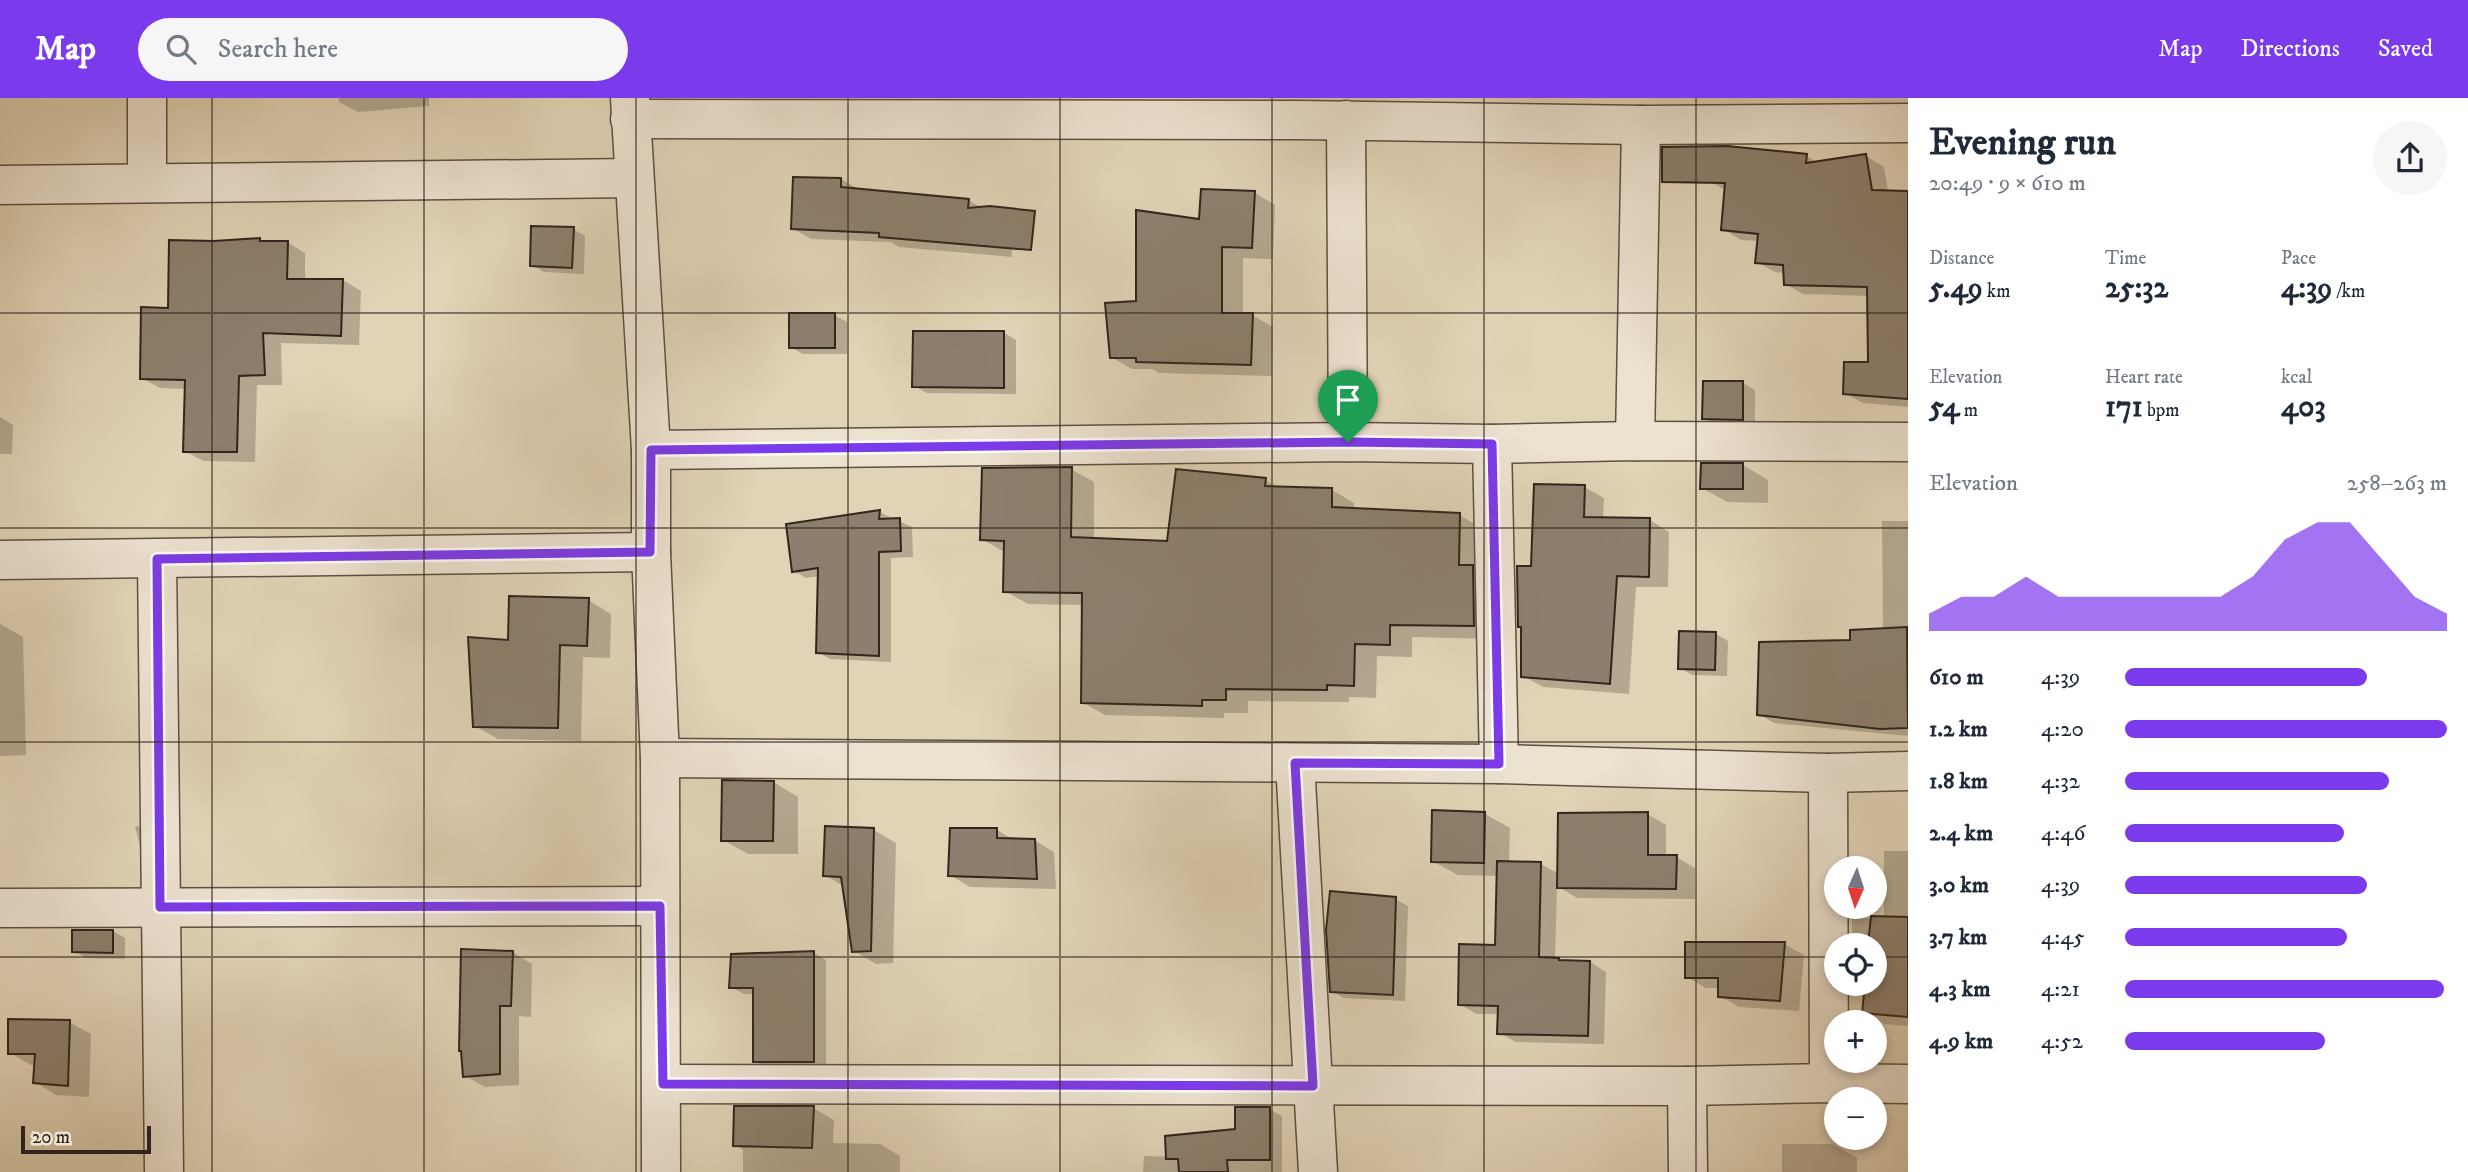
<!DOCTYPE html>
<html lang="en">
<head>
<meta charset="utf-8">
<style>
	:root { --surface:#fff; --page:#f6f6f7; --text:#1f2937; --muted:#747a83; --accent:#7c3aed }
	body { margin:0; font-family:"IM FELL DW Pica",serif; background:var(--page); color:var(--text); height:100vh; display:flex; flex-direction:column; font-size:26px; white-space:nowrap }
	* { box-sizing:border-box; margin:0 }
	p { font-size:23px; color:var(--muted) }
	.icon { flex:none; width:38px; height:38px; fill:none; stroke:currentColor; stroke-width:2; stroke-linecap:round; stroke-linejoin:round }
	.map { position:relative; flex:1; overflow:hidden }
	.side { display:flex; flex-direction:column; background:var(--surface); width:560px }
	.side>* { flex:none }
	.needle { width:46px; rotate:183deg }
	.tools { position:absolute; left:1824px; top:758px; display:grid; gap:14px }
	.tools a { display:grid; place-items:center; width:63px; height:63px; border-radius:50%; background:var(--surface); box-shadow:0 4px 10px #0003; font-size:35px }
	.scale { position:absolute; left:21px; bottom:18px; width:130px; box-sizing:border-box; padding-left:7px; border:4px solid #31251d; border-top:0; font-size:19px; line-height:24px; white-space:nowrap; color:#31251d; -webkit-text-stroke:5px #ece2d0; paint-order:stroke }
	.pin { position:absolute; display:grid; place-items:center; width:60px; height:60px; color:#fff; margin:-72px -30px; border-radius:50% 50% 50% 0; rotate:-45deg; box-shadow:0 0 7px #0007 }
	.pin .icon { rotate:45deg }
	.round { display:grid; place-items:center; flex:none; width:74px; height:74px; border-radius:37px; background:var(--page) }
	.overview { display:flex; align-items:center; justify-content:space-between; height:119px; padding:0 21px }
	h1 { font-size:38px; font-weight:800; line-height:52px }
	.metrics { display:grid; grid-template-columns:repeat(3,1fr); gap:10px; height:119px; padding:7px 21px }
	.metrics div { display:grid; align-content:center }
	.metrics b { font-size:30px; font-weight:800 }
	.metrics small { font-size:19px; font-weight:400 }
	.metrics p { font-size:19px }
	.chart { height:196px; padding:14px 21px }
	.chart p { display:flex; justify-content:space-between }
	.chart svg { width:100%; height:126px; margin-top:7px; fill:var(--accent); opacity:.7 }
	ul { padding:0 21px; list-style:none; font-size:23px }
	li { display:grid; grid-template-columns:112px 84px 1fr; align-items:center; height:52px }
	li i { height:18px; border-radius:9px; background:var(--accent) }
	header { display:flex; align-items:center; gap:42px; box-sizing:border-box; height:98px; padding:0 35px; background:var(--accent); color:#fff }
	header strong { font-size:33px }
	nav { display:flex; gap:38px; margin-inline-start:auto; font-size:24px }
	.search { width:490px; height:63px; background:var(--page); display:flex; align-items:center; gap:18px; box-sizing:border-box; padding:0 24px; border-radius:38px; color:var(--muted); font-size:26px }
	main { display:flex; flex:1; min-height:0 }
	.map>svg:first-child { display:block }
</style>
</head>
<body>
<header>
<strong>Map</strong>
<div class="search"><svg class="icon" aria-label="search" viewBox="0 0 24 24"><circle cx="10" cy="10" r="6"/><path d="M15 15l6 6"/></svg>Search here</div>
<nav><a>Map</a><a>Directions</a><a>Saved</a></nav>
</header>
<main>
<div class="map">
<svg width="1908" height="1074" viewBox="0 0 1908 1074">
	<rect width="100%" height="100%" fill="#e1d3b6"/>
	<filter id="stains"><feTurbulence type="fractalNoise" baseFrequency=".00286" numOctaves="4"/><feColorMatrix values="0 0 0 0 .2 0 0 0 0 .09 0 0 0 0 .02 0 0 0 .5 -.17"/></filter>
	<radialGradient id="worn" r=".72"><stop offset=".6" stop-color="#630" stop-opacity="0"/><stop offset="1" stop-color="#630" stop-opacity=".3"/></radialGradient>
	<!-- shadow -->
	<g fill="#0003">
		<polygon points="339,0 429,0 429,8 358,14 339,4"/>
		<polygon points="1806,58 1819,65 1866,58 1884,69 1888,94 1908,94 1908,309 1863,305 1845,295 1870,266 1869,198 1803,196 1785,186 1785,175 1775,174 1757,164 1759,143 1741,142 1723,131 1726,93 1710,83"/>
		<polygon points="841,81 860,92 968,102 982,110 1009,120 1012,159 899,149 891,144 811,141 792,130"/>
		<polygon points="1254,94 1275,107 1273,161 1243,160 1243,217 1252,217 1273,229 1272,278 1159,275 1152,271 1132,271 1111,259 1137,204 1201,123"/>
		<polygon points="573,131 585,138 584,176 544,174 532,167"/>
		<polygon points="259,142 265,145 287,144 305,155 305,183 343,182 361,193 359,247 281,245 282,287 257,287 255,364 203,363 185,353 187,291 160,290 142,280 170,212 214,145"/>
		<polygon points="834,217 847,224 847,256 803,256 790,249"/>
		<polygon points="1003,234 1016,242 1016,296 927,295 914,288"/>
		<polygon points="1743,285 1755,292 1755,328 1716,328 1704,320"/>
		<polygon points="0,319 13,327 12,356 0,356"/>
		<polygon points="1743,367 1768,382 1768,405 1727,404 1702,390"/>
		<polygon points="1071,371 1094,384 1094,442 1169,445 1265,382 1280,390 1332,392 1354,405 1354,412 1459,417 1482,430 1496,541 1412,539 1412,559 1377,558 1376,600 1349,599 1349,604 1248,603 1248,615 1224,615 1224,620 1105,617 1082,604 1083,507 1028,506 1005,493 1006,455 982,441"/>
		<polygon points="1584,389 1604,400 1603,421 1650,422 1669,434 1668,489 1636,489 1629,596 1543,589 1523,578 1533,470"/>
		<polygon points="879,414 912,429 913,459 891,460 891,564 830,561 818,554 820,478 806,480 794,473"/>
		<polygon points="1882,423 1908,423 1908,638 1774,625 1759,616 1852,544 1883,532"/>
		<polygon points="588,502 611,516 610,560 583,559 581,643 498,641 475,628 509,544"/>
		<polygon points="0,526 23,539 26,657 0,658"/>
		<polygon points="1716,536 1728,543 1727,578 1692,577 1680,570"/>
		<polygon points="773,684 798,699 798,756 748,756 723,742"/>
		<polygon points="1485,716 1510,730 1509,765 1541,766 1559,776 1647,716 1666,727 1666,759 1676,759 1695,770 1695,801 1577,800 1557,788 1555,861 1563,864 1590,864 1606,874 1604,946 1516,944 1499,935 1500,916 1476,916 1460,906 1497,848 1499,778 1458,777 1432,763"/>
		<polygon points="135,728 138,728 150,735 150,754 140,748"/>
		<polygon points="874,732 896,745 893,865 876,866 854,853 845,789 825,777"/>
		<polygon points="997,732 1014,742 1034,742 1054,754 1056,791 970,789 950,777"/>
		<polygon points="1884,753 1908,753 1908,928 1885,926 1864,914 1867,886 1874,886 1874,847 1852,847 1852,820 1884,821"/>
		<polygon points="1395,801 1408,808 1405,903 1344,900 1331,893"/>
		<polygon points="113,833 125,840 125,861 86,860 74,853"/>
		<polygon points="1784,846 1804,857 1799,913 1739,909 1720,898 1720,890 1706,890 1687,879"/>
		<polygon points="512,854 532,866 531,919 519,918 519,987 485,989 465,978"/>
		<polygon points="814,855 826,862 826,971 767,970 754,963 754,896 744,896 731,889"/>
		<polygon points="69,924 91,936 89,999 56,997 35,984 36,967 31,967 10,955"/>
		<polygon points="813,1010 834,1022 833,1045 880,1046 900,1058 900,1074 743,1074 743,1052 735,1047"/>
		<polygon points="1269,1011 1282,1018 1282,1074 1143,1074 1144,1058 1179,1059 1237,1032"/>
		<polygon points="1782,1046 1832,1046 1857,1060 1857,1074 1782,1074"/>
	</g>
	<!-- building -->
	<g fill="#8d7f6d" stroke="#31251d" stroke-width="2">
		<polygon points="1727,48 1807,56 1806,65 1866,56 1872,92 1908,93 1908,301 1843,296 1844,264 1868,264 1867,189 1784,187 1783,167 1755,165 1758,136 1721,132 1725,85 1662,84 1662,49"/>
		<polygon points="793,79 841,80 841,89 969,101 968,110 990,108 1035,113 1031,152 879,139 879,135 791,131"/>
		<polygon points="1201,91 1255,93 1252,150 1222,149 1222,215 1253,215 1251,267 1136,264 1136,260 1110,260 1105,205 1136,203 1136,112 1199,121"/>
		<polygon points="531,128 574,129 572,170 530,168"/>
		<polygon points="260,140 260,143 288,143 287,181 343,181 341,238 263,235 265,277 239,278 237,354 183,354 185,282 140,281 141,209 168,210 169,142 214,143"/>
		<rect x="789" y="215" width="46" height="35"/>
		<polygon points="913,233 1004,233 1004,290 912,289"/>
		<polygon points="1703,283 1743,283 1743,322 1702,321"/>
		<polygon points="1701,365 1743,365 1743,391 1700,391"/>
		<polygon points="1072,369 1071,439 1167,443 1176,371 1266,380 1265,388 1332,390 1332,409 1460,415 1459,467 1473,467 1474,528 1390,527 1390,547 1355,546 1354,588 1327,587 1327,592 1226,591 1226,602 1202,602 1202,608 1081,605 1082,495 1003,494 1004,443 980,442 982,370"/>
		<polygon points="1534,386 1585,387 1584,419 1650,420 1649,479 1617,478 1610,586 1521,579 1521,529 1518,529 1517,468 1531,468"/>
		<polygon points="880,412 879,421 900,420 901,453 879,454 879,558 816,555 818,470 792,474 786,426"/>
		<polygon points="509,498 589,500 587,548 560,547 558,630 473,629 468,539 508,542"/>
		<polygon points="1907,529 1908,630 1880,631 1757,617 1759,544 1850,542 1850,532"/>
		<polygon points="1679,533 1716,534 1715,572 1678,571"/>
		<polygon points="722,682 774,683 773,743 721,743"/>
		<polygon points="1432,712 1485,714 1484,765 1431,764"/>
		<polygon points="1648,714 1648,757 1677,757 1676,791 1557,790 1558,715"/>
		<polygon points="825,728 874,730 871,853 852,854 841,779 823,778"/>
		<polygon points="950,730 997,730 997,740 1035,741 1037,781 948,778"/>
		<polygon points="1497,763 1541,764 1539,859 1559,860 1559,862 1590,863 1588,938 1497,936 1498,908 1458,907 1459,846 1495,847"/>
		<polygon points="1330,793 1396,799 1393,897 1330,894 1326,832"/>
		<polygon points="1871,818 1908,819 1908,919 1862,915 1865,886 1874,886 1874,847 1868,847"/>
		<polygon points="72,832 113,832 113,855 72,854"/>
		<polygon points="1685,844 1785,844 1780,903 1718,899 1718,880 1685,880"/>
		<polygon points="461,851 513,853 511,908 500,908 500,976 463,979 461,953 459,953"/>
		<polygon points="814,853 814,964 753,964 753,890 729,890 731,856"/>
		<polygon points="8,921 70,922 68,988 33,985 35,956 8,956"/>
		<polygon points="734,1008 814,1008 812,1050 733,1048"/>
		<polygon points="1235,1009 1270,1009 1270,1062 1227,1062 1228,1074 1179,1074 1178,1061 1166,1061 1165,1038 1235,1031"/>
	</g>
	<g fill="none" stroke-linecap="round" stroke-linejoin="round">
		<!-- minor casing -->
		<g stroke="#5d5043" stroke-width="41">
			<g id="minor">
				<polyline points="147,0 147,85"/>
				<polyline points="630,0 651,352 651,454 660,660 661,1074"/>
				<polyline points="630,21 1299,22 1641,27 1908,25"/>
				<polyline points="1346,22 1348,344"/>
				<polyline points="0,87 634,80"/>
				<polyline points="1635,343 1641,27"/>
				<polyline points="1492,346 1499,666"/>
				<polyline points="651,352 1348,344 1492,346 1635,343 1908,344"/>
				<polyline points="157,461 164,1074"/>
				<polyline points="0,462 651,454"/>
				<polyline points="660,660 1499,666 1828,675 1908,673"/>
				<polyline points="1295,665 1318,1074"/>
				<polyline points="1828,675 1829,985"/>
				<polyline points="0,810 660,808"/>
				<polyline points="663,986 1687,988 1829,985 1908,986"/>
				<polyline points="1687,988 1688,1074"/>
			</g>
		</g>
		<!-- minor -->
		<use href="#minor" stroke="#ece2d0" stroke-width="38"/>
	</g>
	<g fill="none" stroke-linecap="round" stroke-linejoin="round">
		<!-- route casing -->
		<g stroke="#fff" stroke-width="14">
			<polygon id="route" points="1348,344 1492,346 1499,666 1295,665 1313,988 663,986 660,808 160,809 157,461 650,454 651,352"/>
		</g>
		<!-- route -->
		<use href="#route" stroke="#7c3aed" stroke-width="9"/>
	</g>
	<!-- grid -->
	<path fill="none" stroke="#31251d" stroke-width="2" stroke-opacity="0.55" d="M212,0V1074M424,0V1074M636,0V1074M848,0V1074M1060,0V1074M1272,0V1074M1484,0V1074M1696,0V1074M0,215H1908M0,430H1908M0,644H1908M0,859H1836M1874,859H1908"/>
	<rect width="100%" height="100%" filter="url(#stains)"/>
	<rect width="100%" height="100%" fill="url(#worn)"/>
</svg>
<div class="tools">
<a><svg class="needle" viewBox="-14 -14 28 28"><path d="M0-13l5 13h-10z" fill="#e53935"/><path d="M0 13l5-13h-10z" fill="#747a83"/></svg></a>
<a><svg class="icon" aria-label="locate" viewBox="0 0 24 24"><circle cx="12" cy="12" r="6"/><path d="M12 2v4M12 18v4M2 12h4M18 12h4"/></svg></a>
<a>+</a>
<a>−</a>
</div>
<div class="scale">20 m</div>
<div class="pin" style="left:1348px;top:344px;background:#1e9e55"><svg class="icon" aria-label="arrive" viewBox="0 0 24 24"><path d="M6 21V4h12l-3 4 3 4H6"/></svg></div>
</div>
<section class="side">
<div class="overview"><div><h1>Evening run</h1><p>20:49 · 9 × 610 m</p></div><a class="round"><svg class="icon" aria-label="share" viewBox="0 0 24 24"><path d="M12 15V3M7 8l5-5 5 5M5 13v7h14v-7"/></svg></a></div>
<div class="metrics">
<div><p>Distance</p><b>5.49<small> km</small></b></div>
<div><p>Time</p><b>25:32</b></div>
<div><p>Pace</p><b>4:39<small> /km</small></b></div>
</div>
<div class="metrics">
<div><p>Elevation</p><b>54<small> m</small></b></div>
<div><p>Heart rate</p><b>171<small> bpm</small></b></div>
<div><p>kcal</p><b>403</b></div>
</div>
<div class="chart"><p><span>Elevation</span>258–263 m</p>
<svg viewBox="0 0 160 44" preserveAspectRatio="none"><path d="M0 44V38L10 32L20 32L30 25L40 32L50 32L60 32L70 32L80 32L90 32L100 25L110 12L120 6L130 6L140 19L150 32L160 38V44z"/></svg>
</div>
<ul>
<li><b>610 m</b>4:39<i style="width:75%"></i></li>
<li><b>1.2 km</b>4:20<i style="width:100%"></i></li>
<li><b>1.8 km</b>4:32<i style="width:82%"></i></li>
<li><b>2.4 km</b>4:46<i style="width:68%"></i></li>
<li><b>3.0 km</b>4:39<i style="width:75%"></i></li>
<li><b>3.7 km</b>4:45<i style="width:69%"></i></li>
<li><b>4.3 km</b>4:21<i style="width:99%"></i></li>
<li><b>4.9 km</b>4:52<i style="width:62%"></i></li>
</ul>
</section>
</main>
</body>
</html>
